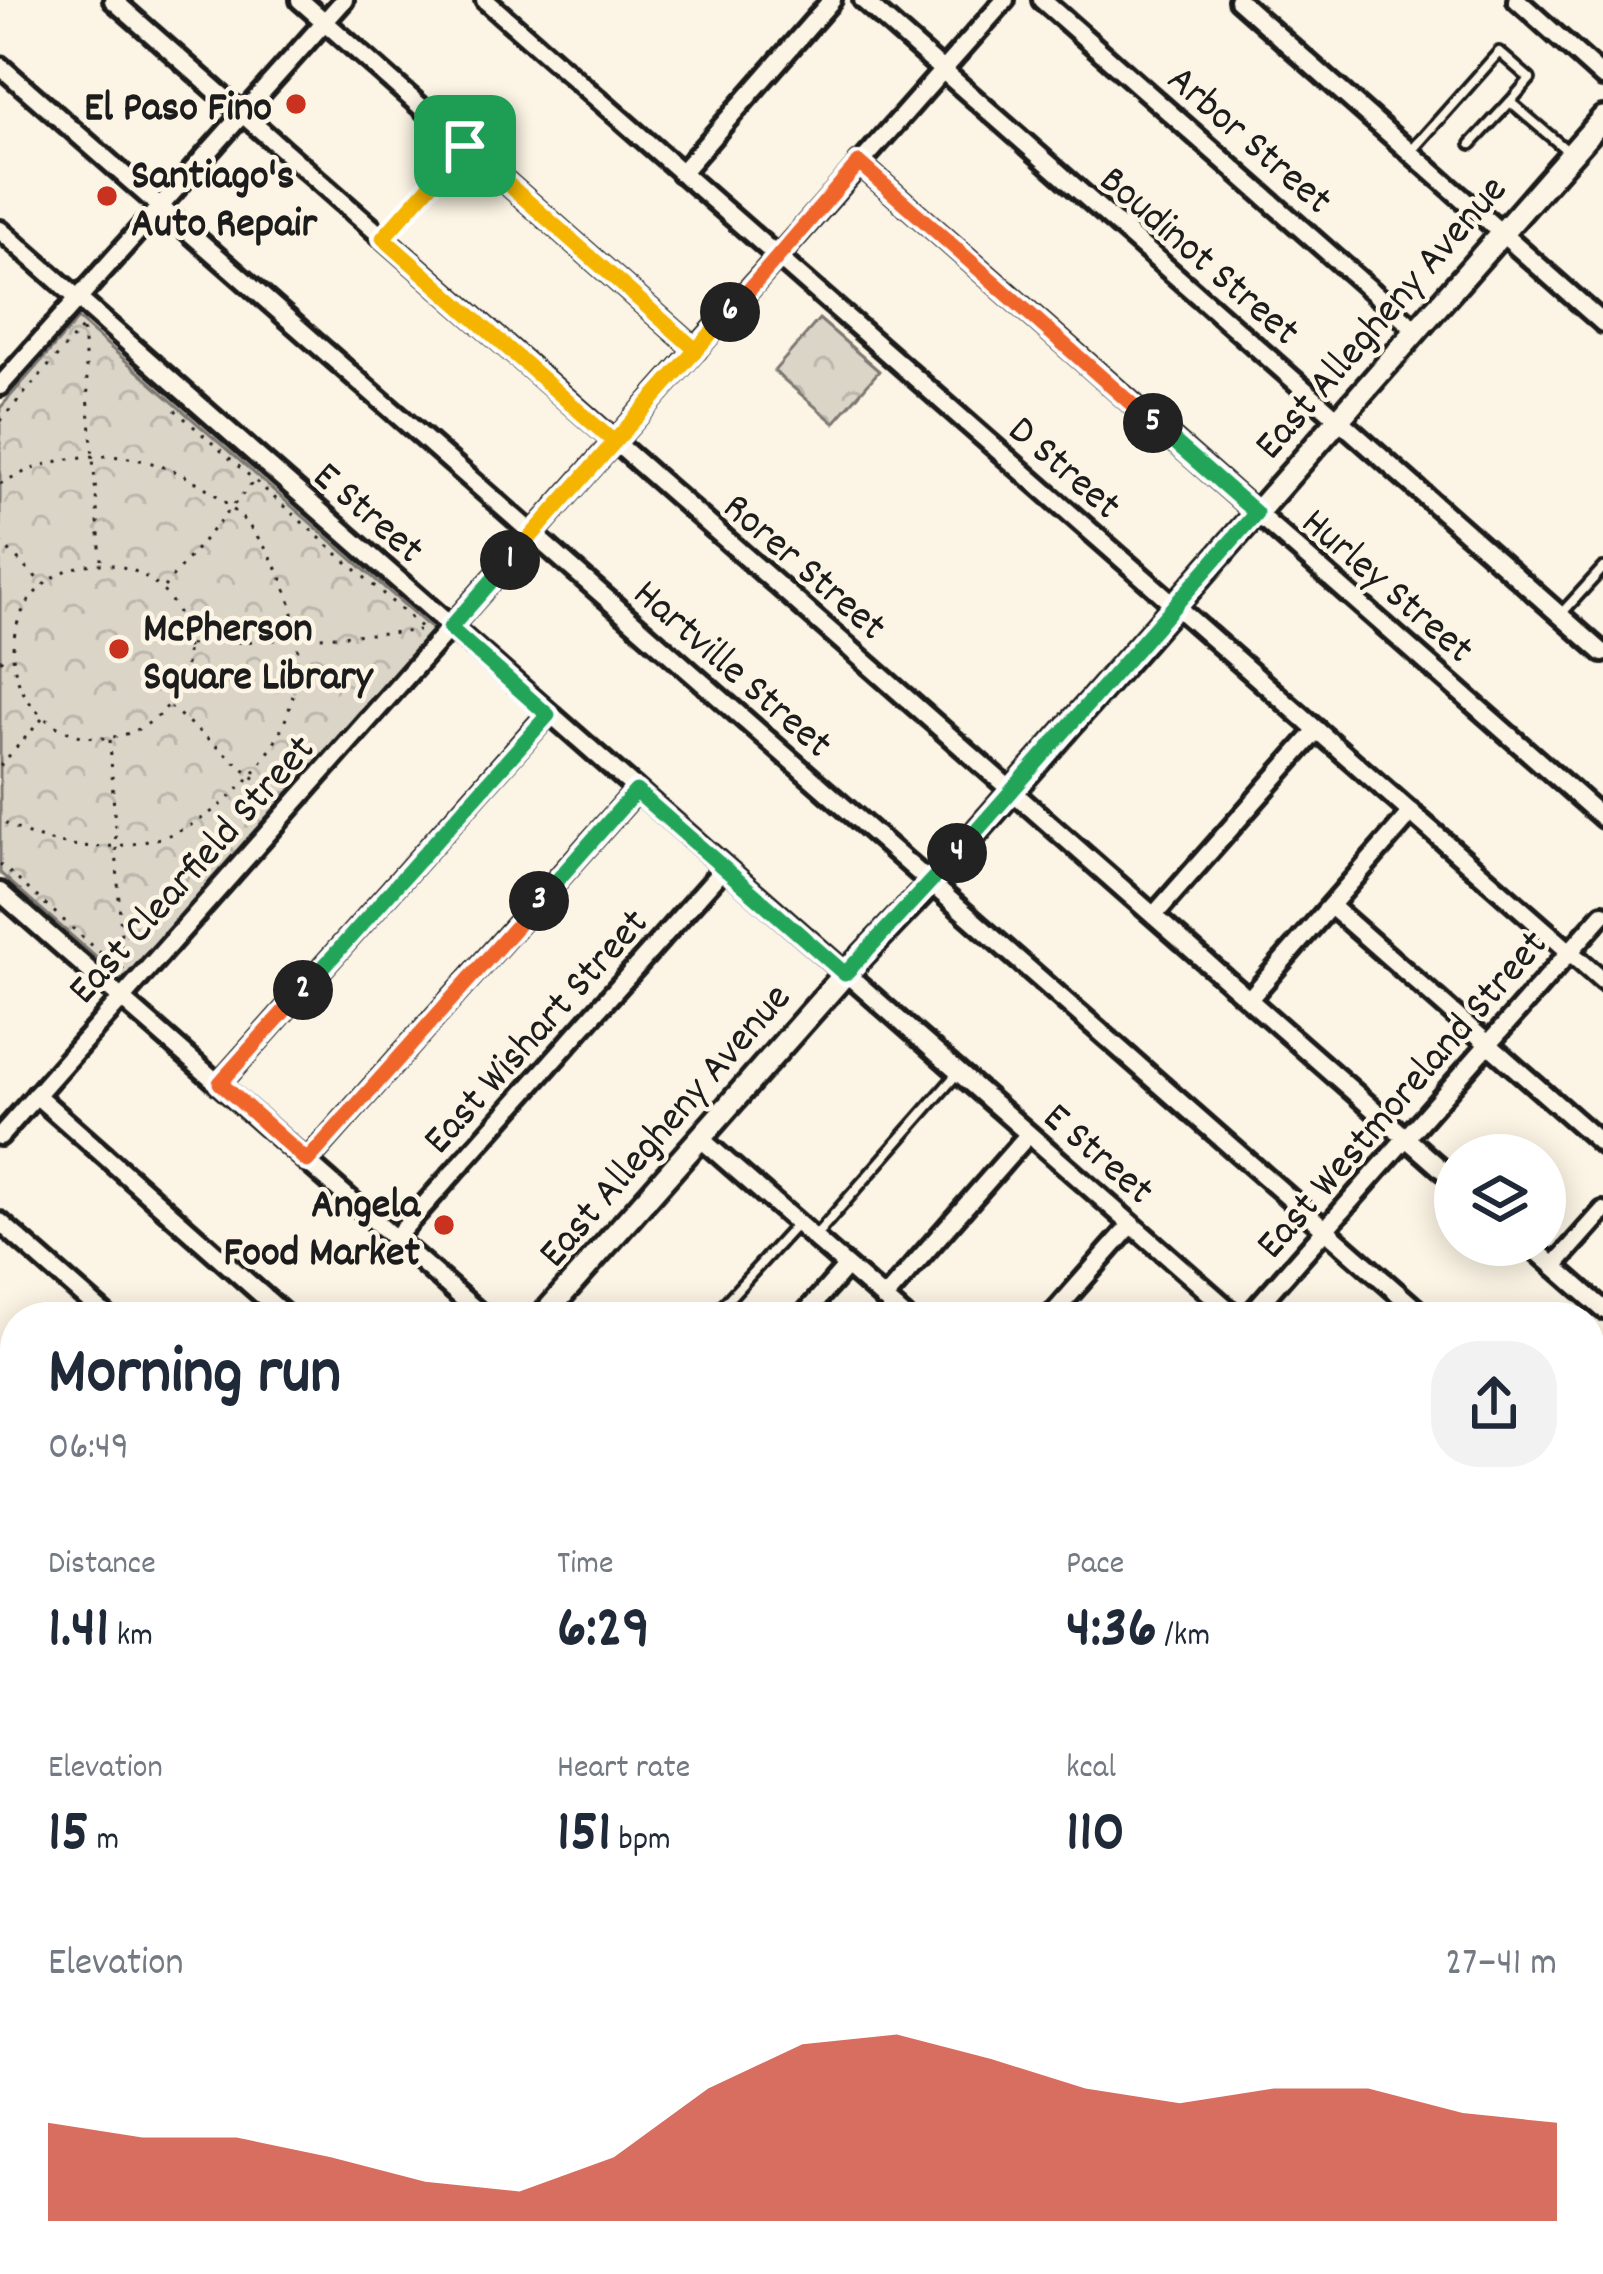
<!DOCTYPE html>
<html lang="en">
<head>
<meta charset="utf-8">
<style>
	:root { --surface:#fff; --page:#f2f2f3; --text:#1f2937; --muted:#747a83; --accent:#c8321e }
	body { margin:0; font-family:Dekko,sans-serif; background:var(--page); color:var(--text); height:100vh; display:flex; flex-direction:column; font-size:45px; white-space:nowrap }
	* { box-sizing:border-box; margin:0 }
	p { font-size:39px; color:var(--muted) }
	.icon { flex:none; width:66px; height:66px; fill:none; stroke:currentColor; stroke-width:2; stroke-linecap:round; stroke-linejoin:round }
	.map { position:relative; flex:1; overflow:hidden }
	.sheet { position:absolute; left:0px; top:1302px; width:1605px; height:972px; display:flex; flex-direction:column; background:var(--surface); border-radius:48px 48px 0 0; box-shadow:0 6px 30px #0003 }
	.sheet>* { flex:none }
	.fabs { position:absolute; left:1434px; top:1134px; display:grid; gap:24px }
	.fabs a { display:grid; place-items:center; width:132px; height:132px; border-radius:50%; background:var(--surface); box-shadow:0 6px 30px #0003; font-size:60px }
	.pin { position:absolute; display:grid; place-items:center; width:102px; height:102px; color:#fff; margin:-51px; border-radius:24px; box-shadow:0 6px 18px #0006 }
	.km { position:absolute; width:60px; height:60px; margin:-30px; border-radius:50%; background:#222; color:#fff; font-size:33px; line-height:60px; text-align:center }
	.round { display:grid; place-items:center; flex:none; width:126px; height:126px; border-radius:48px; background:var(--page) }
	.overview { display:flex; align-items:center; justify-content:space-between; height:204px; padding:0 48px }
	h1 { font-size:66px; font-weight:700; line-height:90px }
	.stats { display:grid; grid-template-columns:repeat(3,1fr); gap:18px; height:204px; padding:12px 48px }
	.stats div { display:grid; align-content:center }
	.stats b { font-size:60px; font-weight:700 }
	.stats small { font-size:33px; font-weight:400 }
	.stats p { font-size:33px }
	.chart { height:336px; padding:24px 48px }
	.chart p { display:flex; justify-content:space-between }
	.chart svg { width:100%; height:216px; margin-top:12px; fill:var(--accent); opacity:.7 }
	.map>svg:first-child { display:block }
</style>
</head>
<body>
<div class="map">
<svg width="1603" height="2274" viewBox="0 0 1603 2274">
	<defs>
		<pattern id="park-crowns" width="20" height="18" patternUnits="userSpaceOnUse" patternTransform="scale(3)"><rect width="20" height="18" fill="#dbd5c8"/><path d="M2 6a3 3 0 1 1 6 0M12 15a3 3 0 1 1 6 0" fill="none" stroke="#bbb6ab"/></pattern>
	</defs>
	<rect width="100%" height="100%" fill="#fcf5e5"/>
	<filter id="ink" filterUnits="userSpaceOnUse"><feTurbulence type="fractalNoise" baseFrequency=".00833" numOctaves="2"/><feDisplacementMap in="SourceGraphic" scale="24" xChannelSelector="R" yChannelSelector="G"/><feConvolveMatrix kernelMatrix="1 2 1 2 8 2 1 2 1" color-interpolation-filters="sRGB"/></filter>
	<g filter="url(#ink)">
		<!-- park -->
		<g fill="url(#park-crowns)" stroke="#7c7872" stroke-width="3">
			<polygon points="78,319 433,630 124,982 0,873 0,408"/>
			<polygon points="819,319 879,371 834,423 774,371"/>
		</g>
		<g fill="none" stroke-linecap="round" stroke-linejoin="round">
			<!-- lane casing -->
			<g stroke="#1c1c1c" stroke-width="16">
				<g id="lane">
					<polyline points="1471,144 1510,102 1570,153"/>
					<polyline points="1412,150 1499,52 1530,79 1510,102"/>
					<polyline points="383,238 464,147"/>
					<polyline points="1561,614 1603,568"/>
					<polyline points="816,1235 956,1075"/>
					<polyline points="712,1317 796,1225"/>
					<polyline points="1399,2259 1416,2274"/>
				</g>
			</g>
			<!-- street casing -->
			<g stroke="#1c1c1c" stroke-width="26">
				<g id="street">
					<polyline points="113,0 1455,1181"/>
					<polyline points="300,0 696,350"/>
					<polyline points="485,0 1603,981"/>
					<polyline points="863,0 1603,653"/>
					<polyline points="1042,0 1415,329"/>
					<polyline points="1238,0 1603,323"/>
					<polyline points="1517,0 1603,77"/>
					<polyline points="0,66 1425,1317"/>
					<polyline points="859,163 1603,818"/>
					<polyline points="681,173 832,0"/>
					<polyline points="0,230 1237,1317"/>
					<polyline points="0,386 344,0"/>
					<polyline points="0,892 484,1317"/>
					<polyline points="1331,906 1603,1145"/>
					<polyline points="1155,914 1317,730"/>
					<polyline points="1250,998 1412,812"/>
					<polyline points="220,1083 547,715"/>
					<polyline points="36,1095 287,1317"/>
					<polyline points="0,1136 1005,0"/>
					<polyline points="700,1138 905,1317"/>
					<polyline points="307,1161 636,791"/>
					<polyline points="0,1222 108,1317"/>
					<polyline points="396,1237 723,869"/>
					<polyline points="1530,1245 1603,1309"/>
					<polyline points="1554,1266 1603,1211"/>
					<polyline points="884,1299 1027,1136"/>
					<polyline points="802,1317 846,1267"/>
					<polyline points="1050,1317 1131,1225"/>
					<polyline points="1248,1317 1603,914"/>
					<polyline points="0,1377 15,1391"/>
					<polyline points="1590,1462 1603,1473"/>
					<polyline points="0,1550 15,1563"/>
					<polyline points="1590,1625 1603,1636"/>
					<polyline points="1590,1673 1603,1658"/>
					<polyline points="1590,1796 1603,1808"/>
					<polyline points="1590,1946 1603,1957"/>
					<polyline points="1590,2099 1603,2111"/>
					<polyline points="0,2114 15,2127"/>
					<polyline points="167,2259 185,2274"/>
					<polyline points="807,2259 824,2274"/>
					<polyline points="1307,2259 1325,2274"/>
					<polyline points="1557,2259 1575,2274"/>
					<polyline points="222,2274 236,2259"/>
					<polyline points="397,2274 410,2259"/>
					<polyline points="595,2274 609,2259"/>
					<polyline points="863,2274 877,2259"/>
					<polyline points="1059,2274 1072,2259"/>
				</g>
			</g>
			<!-- secondary casing -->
			<g stroke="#1c1c1c" stroke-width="30">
				<g id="secondary">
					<polyline points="542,1317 845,974 930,885 1603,118"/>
					<polyline points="0,1931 15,1914"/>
				</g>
			</g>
			<!-- path -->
			<g stroke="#1c1c1c" stroke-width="3" stroke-dasharray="3 9" stroke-linecap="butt">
				<polyline points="83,330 101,560"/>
				<polyline points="175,410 424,630"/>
				<polyline points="0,421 82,328"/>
				<path d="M0,484C205,369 403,636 234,793C210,816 181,834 148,841C99,852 43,848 0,819"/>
				<polyline points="0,542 42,583"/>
				<circle cx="100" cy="651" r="87"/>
				<polyline points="164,587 254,481"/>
				<polyline points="189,645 419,631"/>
				<polyline points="0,660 11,659"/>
				<polyline points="170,707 277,797"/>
				<polyline points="110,740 123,970"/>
				<polyline points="0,766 42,719"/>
				<polyline points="0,864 121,971"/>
			</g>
			<!-- lane -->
			<use href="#lane" stroke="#fcf5e5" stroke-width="8"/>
			<!-- street -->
			<use href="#street" stroke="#fcf5e5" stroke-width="16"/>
			<!-- secondary -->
			<use href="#secondary" stroke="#fcf5e5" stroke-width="21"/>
		</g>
	</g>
	<g fill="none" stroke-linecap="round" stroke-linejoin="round" filter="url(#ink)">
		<!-- split-1 casing -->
		<g stroke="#fff" stroke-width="24">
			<polyline id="split-1" points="465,146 696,350 510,560"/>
		</g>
		<!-- split-2 casing -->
		<g stroke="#fff" stroke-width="24">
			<polyline id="split-2" points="303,990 548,715 450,628 510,560"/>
		</g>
		<!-- split-3 casing -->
		<g stroke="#fff" stroke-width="24">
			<polyline id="split-3" points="303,990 220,1083 307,1161 539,901"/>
		</g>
		<!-- split-4 casing -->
		<g stroke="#fff" stroke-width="24">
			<polyline id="split-4" points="539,901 636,791 845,974 957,853"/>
		</g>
		<!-- split-5 casing -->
		<g stroke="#fff" stroke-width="24">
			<polyline id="split-5" points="957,853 1256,513 1153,423"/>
		</g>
		<!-- split-6 casing -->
		<g stroke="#fff" stroke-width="24">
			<polyline id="split-6" points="730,312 859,163 1153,423"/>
		</g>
		<!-- split-7 casing -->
		<g stroke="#fff" stroke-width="24">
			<polyline id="split-7" points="465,146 383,238 614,442 730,312"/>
		</g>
		<!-- split-1 -->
		<use href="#split-1" stroke="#f5b400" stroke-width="15"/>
		<!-- split-2 -->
		<use href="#split-2" stroke="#22a559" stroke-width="15"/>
		<!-- split-3 -->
		<use href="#split-3" stroke="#f0652b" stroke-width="15"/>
		<!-- split-4 -->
		<use href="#split-4" stroke="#22a559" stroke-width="15"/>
		<!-- split-5 -->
		<use href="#split-5" stroke="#22a559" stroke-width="15"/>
		<!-- split-6 -->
		<use href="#split-6" stroke="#f0652b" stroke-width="15"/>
		<!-- split-7 -->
		<use href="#split-7" stroke="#f5b400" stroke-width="15"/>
	</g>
	<!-- markers -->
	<g fill="#c8321e" stroke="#fcf5e5" stroke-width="4.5">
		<circle cx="296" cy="104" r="12"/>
		<circle cx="107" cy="196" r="12"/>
		<circle cx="119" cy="649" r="12"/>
		<circle cx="444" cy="1225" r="12"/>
	</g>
	<g text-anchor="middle" stroke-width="9" stroke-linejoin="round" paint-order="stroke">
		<!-- poi labels -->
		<g font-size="42" font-weight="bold" fill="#1c1c1c" stroke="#fcf5e5" text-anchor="end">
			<text x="272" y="119">El Paso Fino</text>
			<text x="131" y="187" text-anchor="start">Santiago's<tspan x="131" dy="48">Auto Repair</tspan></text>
			<text x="143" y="640" text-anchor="start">McPherson<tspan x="143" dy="48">Square Library</tspan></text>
			<text x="420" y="1216">Angela<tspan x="420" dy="48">Food Market</tspan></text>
		</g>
		<!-- street labels -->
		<g font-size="42" fill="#1c1c1c" stroke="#fcf5e5">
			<text transform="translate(1252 137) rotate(41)" y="15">Arbor Street</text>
			<text transform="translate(1202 253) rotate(41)" y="15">Boudinot Street</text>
			<text transform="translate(1378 315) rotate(-49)" y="15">East Allegheny Avenue</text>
			<text transform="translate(1067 465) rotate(41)" y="15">D Street</text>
			<text transform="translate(371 510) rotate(41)" y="15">E Street</text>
			<text transform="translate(807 564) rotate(41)" y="15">Rorer Street</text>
			<text transform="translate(1390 583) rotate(41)" y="15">Hurley Street</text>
			<text transform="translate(735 666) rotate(41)" y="15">Hartville Street</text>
			<text transform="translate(189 867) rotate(-48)" y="15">East Clearfield Street</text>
			<text transform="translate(533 1029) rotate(-48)" y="15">East Wishart Street</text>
			<text transform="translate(1399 1092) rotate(-49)" y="15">East Westmoreland Street</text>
			<text transform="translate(662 1123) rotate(-49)" y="15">East Allegheny Avenue</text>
			<text transform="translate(1101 1151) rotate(41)" y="15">E Street</text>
		</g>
	</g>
</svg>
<div class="fabs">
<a><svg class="icon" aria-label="layers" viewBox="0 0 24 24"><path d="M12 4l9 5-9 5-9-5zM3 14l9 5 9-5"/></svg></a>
</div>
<div class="pin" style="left:465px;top:146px;background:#1e9e55"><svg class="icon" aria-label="arrive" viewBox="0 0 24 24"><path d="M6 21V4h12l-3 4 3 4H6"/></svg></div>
<b class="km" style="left:510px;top:560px">1</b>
<b class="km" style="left:303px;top:990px">2</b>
<b class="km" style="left:539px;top:901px">3</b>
<b class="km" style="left:957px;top:853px">4</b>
<b class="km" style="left:1153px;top:423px">5</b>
<b class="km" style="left:730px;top:312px">6</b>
<section class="sheet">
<div class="overview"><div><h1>Morning run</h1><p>06:49</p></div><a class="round"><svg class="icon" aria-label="share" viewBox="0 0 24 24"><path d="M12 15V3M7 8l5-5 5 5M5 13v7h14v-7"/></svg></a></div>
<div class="stats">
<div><p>Distance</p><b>1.41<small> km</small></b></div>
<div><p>Time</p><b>6:29</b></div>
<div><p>Pace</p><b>4:36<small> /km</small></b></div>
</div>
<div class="stats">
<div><p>Elevation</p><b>15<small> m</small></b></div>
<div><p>Heart rate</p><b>151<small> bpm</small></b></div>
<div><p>kcal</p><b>110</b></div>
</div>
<div class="chart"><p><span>Elevation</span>27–41 m</p>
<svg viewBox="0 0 160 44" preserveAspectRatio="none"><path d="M0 44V24L10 27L20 27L30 31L40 36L50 38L60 31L70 17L80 8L90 6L100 11L110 17L120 20L130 17L140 17L150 22L160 24V44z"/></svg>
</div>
</section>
</div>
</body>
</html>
